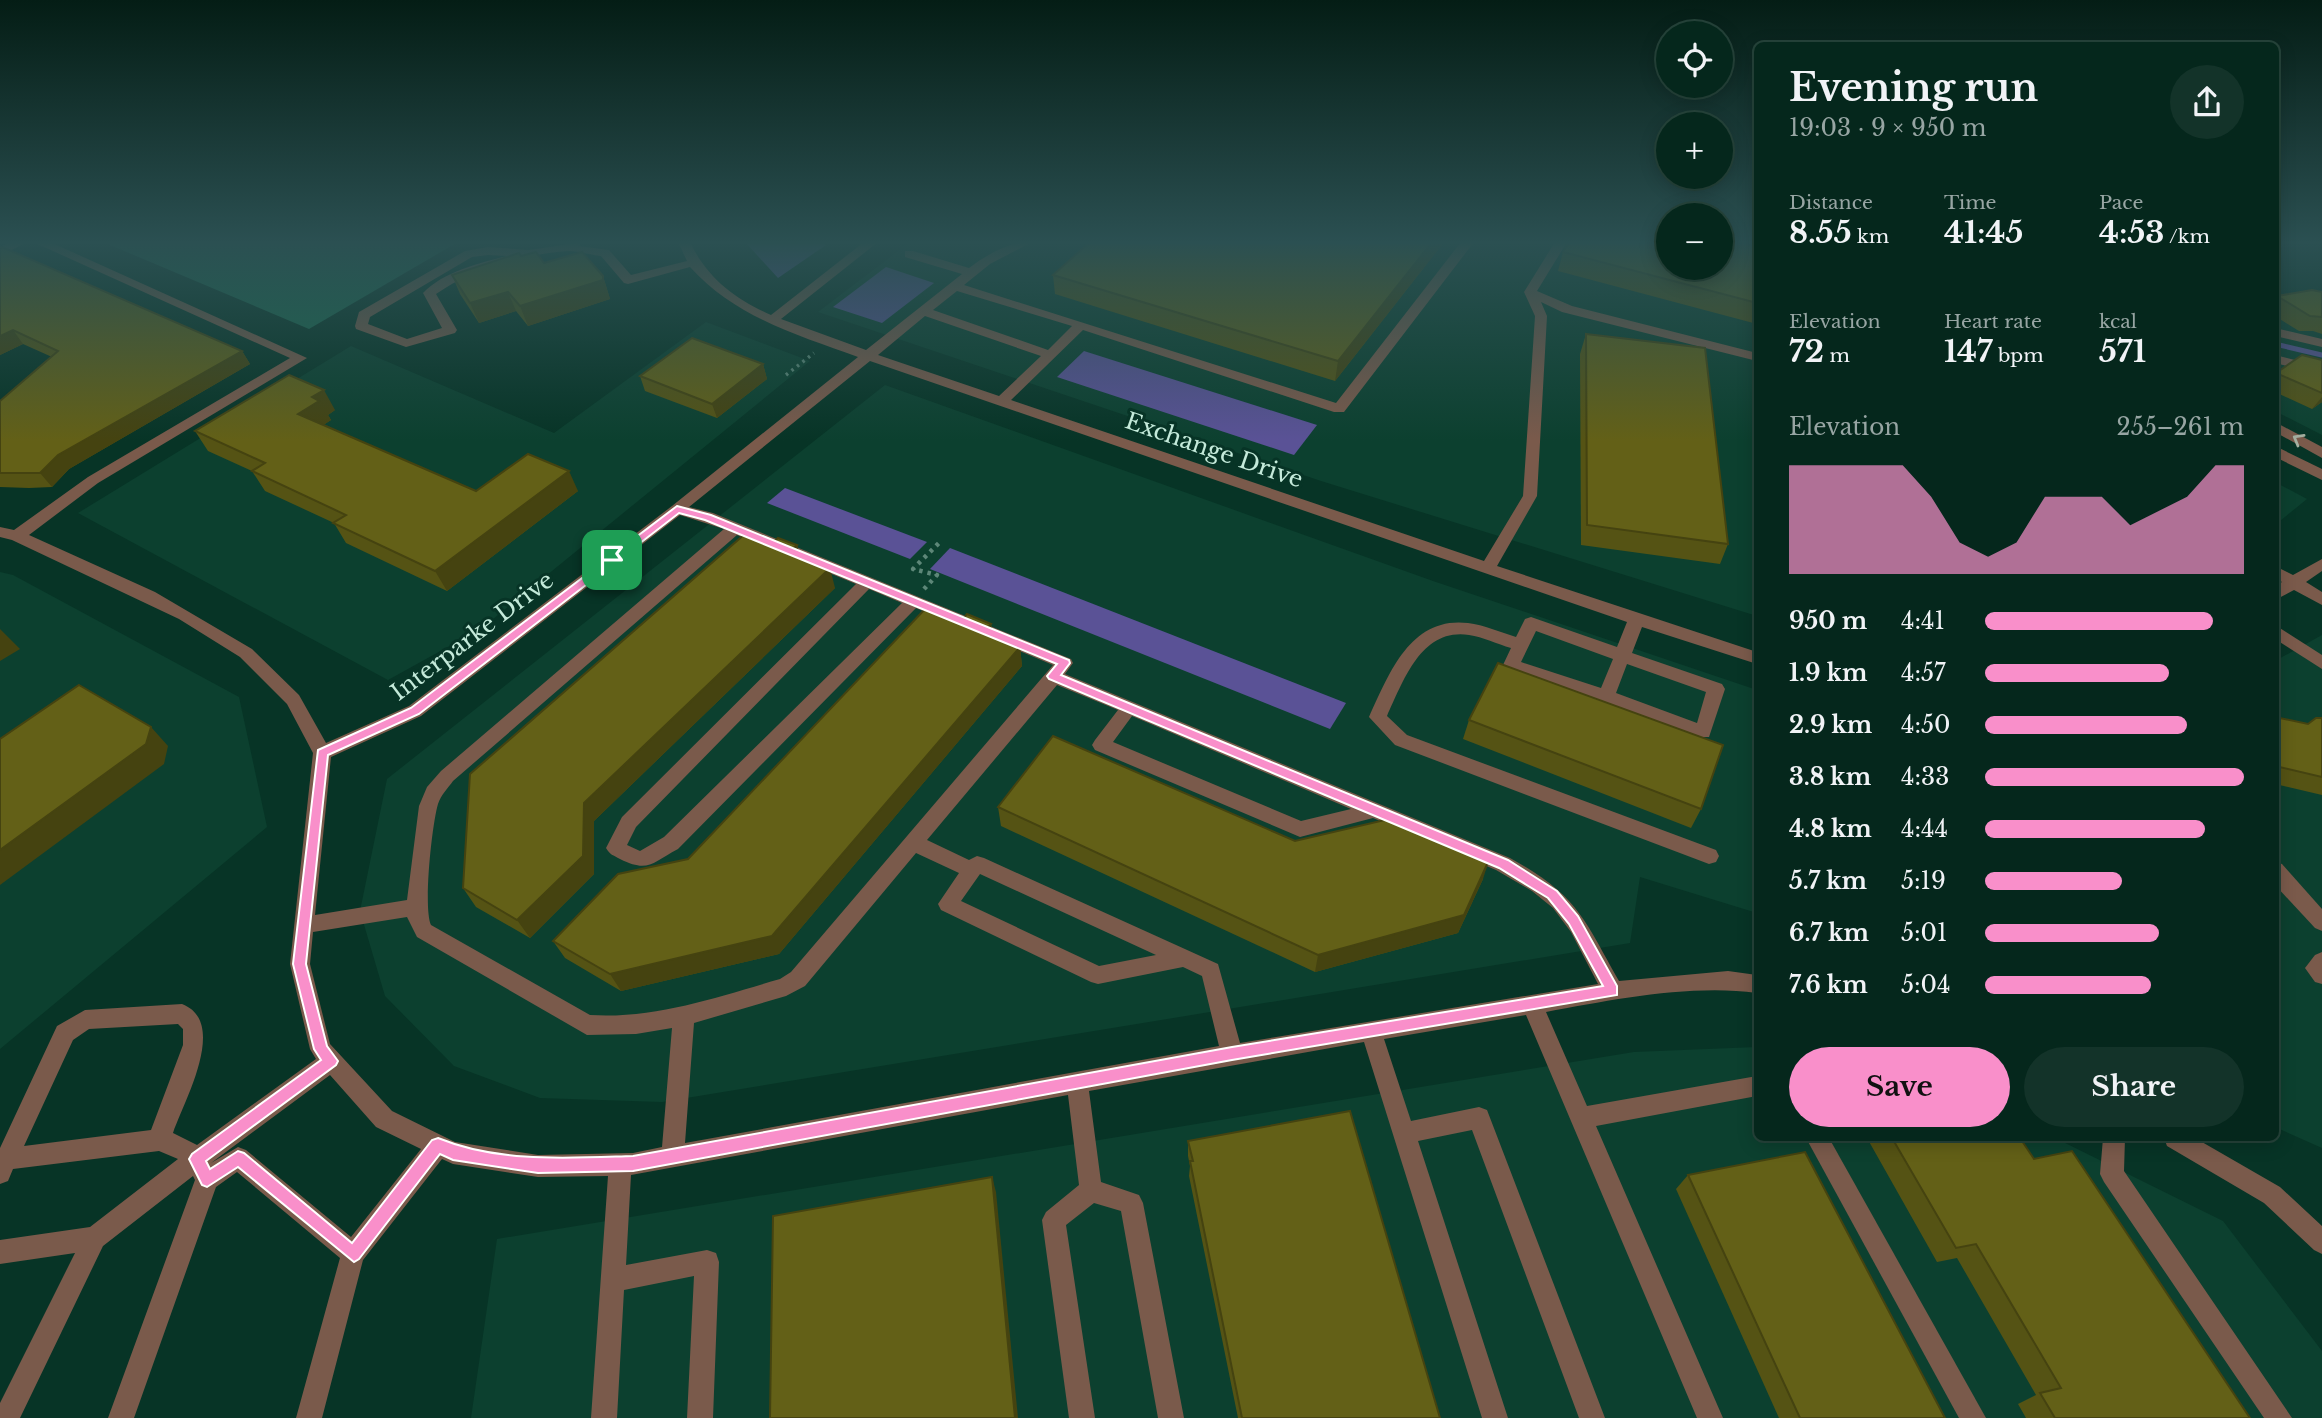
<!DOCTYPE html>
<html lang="en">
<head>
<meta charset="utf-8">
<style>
	:root { --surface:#05271c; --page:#133329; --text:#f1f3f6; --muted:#97a5a3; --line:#26443b; --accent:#f98fca }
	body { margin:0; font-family:"Libre Baskerville",serif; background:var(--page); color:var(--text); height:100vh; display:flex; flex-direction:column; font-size:26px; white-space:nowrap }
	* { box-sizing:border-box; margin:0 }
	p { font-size:23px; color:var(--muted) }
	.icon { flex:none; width:38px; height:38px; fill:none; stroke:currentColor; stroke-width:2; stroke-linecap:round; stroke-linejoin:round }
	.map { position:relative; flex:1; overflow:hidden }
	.panel { position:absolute; left:1754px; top:42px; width:525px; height:1099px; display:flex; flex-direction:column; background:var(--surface); border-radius:10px; box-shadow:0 4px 18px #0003,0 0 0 2px var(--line) }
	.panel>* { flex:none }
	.buttons { position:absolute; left:1656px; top:21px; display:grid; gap:14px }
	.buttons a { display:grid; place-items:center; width:77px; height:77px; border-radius:50%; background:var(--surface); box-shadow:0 4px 18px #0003,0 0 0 2px var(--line); font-size:35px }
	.pin { position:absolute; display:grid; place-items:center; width:60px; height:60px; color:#fff; margin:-30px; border-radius:14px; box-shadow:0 4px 10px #0006 }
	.round { display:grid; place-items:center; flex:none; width:74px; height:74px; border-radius:37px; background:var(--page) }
	.head { display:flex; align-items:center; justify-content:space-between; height:119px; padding:0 35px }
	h1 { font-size:38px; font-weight:700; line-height:52px }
	.figures { display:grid; grid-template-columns:repeat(3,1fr); gap:10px; height:119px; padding:7px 35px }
	.figures div { display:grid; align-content:center }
	.figures b { font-size:30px; font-weight:700 }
	.figures small { font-size:19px; font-weight:400 }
	.figures p { font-size:19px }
	.chart { height:196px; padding:14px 35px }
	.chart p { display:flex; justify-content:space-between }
	.chart svg { width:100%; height:126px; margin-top:7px; fill:var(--accent); opacity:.7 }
	.primary-button { display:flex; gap:14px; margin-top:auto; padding:14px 35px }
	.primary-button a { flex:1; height:80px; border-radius:42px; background:var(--accent); color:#111; font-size:28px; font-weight:700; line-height:80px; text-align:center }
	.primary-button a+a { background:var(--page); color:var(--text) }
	ul { padding:0 35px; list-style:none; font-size:23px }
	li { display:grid; grid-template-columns:112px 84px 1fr; align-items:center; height:52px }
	li i { height:18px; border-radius:9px; background:var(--accent) }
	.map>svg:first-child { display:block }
</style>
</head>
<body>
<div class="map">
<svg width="2322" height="1418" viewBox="0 0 2322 1418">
	<rect width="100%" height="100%" fill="#073426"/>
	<!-- built -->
	<g fill="#0c402f">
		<polygon points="910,242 1668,242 1668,268 1720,268 1720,242 1757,242 1757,616 1321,481 818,312"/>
		<polygon points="2275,302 2322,305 2322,435 2275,411"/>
		<polygon points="706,322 810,361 482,628 388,680 78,513 351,346 554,433"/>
		<polygon points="885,385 1433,581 1757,690 1757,913 1640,877 1630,943 662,1102 540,1098 454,1066 385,996 360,911 387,779"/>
		<polygon points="2275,482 2307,499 2275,525"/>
		<polygon points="0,572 13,575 239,697 267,827 0,1049"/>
		<polygon points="2322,635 2322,1148 2275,1127 2275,661"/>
		<polygon points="1757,1047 1757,1138 2055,1138 2223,1221 2322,1351 2322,1418 471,1418 497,1239 1634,1052"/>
	</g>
	<!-- forest -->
	<polygon fill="#1c6a50" points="103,242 458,242 309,329"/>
	<!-- water -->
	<g fill="#5a5296">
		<polygon points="745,242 818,242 826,245 778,278"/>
		<polygon points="886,267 934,283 882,323 833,307"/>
		<polygon points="1084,351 1317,425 1294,455 1057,377"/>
		<polygon points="785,488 927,542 910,559 767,503"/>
		<polygon points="950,548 1346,703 1330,729 930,569"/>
	</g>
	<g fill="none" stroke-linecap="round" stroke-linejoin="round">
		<!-- stream -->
		<polyline stroke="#5a5296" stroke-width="5" points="2275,344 2322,355"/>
		<!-- path-far1 -->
		<polyline stroke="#5d8778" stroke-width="3.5" stroke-dasharray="2.5 4.5" stroke-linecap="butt" points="786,375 814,353"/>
		<!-- path -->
		<polyline stroke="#5d8778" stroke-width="4.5" stroke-dasharray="3.5 5" stroke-linecap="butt" points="924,589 937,575 913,569 941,541"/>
		<!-- minor -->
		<g fill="#7a5a4b" fill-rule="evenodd">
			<polygon points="10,242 27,242 0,256 0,247"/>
			<path d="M33,242H50L307,358L98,483L29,535L155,592L252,649L299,695L326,743L409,706L672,506L858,357C797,335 735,317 690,267L628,284L624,283L601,256C591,255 579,251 569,251C525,254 473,268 436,294L457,330L455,333L406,347L356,329L355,326L359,312L465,251L488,247L529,250L582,242L579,246L609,250L631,275L687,261L678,242H690C707,278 735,299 771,315L864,242H878L781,319L866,350L962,274L905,257V251H913L969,268C988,254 1008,242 1032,242L990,264L964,285L1336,403L1461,242H1474L1344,412H1334L1083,330L1011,400L1484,561L1523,496L1535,316L1524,292L1555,242H1567L1537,291L1572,306L1757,353V361L1562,312L1541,302L1547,316L1537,496L1497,566L1757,652V664L1642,627L1632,653L1722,684L1725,689L1709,737H1697L1505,669L1503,665L1511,648C1497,644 1483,637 1469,635C1421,628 1404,680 1387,716L1407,735L1716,850L1719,856L1716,862L1709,864L1395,745L1369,717C1389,674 1410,616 1468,623C1484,625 1500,632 1516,637L1525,619L1531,617L1617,647L1627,622L870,361L689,507L713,513L1071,659L1073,663L1065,674L1510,858C1577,895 1583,917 1619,981L1728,971L1757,975V993C1690,984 1612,1000 1546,1012L1587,1106L1757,1076V1096L1596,1126L1723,1418H1697L1526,1015L1384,1039L1411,1121L1479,1107L1487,1110L1605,1418H1579L1472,1130L1418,1141L1508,1418H1482L1364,1042L1089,1091L1101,1182L1139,1195L1143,1203L1184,1418H1158L1121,1211L1094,1203L1066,1225L1095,1418H1069L1042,1220L1046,1212L1079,1185L1068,1095L631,1175L626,1265L707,1250L716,1253L719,1262L713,1418H687L694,1276L624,1290L617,1418H591L608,1176L538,1177L453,1164L442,1159L363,1260L322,1418H296L340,1258L237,1172L216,1187L134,1418H108L195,1180L193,1176L103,1246L20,1418H0V1403L75,1253L0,1264V1240L90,1227L178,1159L159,1151L13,1169L8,1181L0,1184V1148L57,1026L85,1010L182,1004C229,1022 184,1101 173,1133L197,1145L316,1059L310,1049L290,964L313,753L287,704L240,657L179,619L12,540L0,537V527L14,530L88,477L290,358ZM488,255L507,256C479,263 443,272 423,293L442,328L407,339L368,324L370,317L472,257ZM957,291L1072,326L1048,350L933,310ZM925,316L1041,356L999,396L878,355ZM680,515L724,529L441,771L427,787L419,806L407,900L315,915L331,757L421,716ZM737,535L856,584L622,817L606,848C610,855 613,855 620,859C648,873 652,863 678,849L916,608L1053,665L791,972L780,979C717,997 656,1019 590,1015L431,925C423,908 432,824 438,804C441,795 448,788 453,781ZM869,589L902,603L664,837L640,851L627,845L636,827ZM1536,631L1613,659L1601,688L1521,662ZM1627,664L1706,692L1697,723L1616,693ZM1057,685L1118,710L1095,740L1092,745L1095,750L1293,834L1300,837L1373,818L1496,870L1532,891L1553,908L1571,932L1598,984L1240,1043L1218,964L984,858L977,856L969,860L927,840ZM1132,716L1351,809L1301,821L1113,742ZM916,853L959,873L938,904L941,910L1091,982L1098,984L1183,967L1202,976L1219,1046L685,1143L694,1023L786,996L805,986ZM980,874L1156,955L1099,966L961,901ZM407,917L417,937L587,1035L636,1034L672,1028L662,1147L633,1153L538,1155L455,1142L392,1111L330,1044L310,964L313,932ZM178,1024L183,1029V1045L151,1130L24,1146L73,1040L89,1029ZM330,1075L376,1127L421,1149L351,1237L246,1150L238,1147L211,1163Z"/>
			<polygon points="2275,328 2322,339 2322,347 2275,336"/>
			<polygon points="2275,355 2322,367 2322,375 2275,363"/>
			<polygon points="2275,422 2322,447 2322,458 2275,432"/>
			<polygon points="2275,446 2322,469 2322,480 2275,457"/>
			<polygon points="2322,559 2322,571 2306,582 2322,592 2322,605 2294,590 2275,600 2275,586 2282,582 2275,578 2275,566 2293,575"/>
			<polygon points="2275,625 2322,655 2322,669 2275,639"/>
			<polygon points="2275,862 2282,864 2322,909 2322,931 2315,928 2275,885"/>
			<polygon points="2322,952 2322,984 2315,982 2305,968 2315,955"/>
			<polygon points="1806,1138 1829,1138 1986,1418 1959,1418"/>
			<polygon points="2103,1138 2125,1138 2124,1171 2292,1418 2264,1418 2104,1182 2100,1174"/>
			<polygon points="2164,1138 2195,1138 2280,1187 2322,1226 2322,1254 2314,1250 2264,1203 2167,1146"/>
		</g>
	</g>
	<!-- wall -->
	<g fill="#555314">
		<polygon points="1090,242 1444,242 1335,381 1055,294 1053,275"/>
		<polygon points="1757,246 1757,324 1558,271 1563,252"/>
		<polygon points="0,248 242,351 250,364 69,469 52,487 29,488 0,487 0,401 52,357 23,344 0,355"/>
		<polygon points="544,263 603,276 610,299 528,326 516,311 479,323 460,294 452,275"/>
		<polygon points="2322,292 2322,334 2313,331 2299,331 2275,316 2275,299 2277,296"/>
		<polygon points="1586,334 1728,544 1720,564 1581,545 1580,354"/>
		<polygon points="2322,360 2322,402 2312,409 2275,392 2275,375 2276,373"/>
		<polygon points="763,364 767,379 717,418 645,391 640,376"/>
		<polygon points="335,410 328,415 331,420 323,425 476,491 578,491 447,591 346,543 334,523 265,491 252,471 208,451 195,431"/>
		<polygon points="771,544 797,545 800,555 835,588 594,821 594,874 530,938 476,907 463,888"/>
		<polygon points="960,622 991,624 993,635 1020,647 1022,666 779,954 621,991 565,958 553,941 688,859"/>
		<polygon points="2275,717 2308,724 2322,718 2322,795 2275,784"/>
		<polygon points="1469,720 1701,809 1691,828 1463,739"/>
		<polygon points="998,807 1295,841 1483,879 1458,933 1315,972 1001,826"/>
		<polygon points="1867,1138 2020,1138 2034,1159 2250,1418 2026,1418 2018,1404 2036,1395 1957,1258 1937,1262"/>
		<polygon points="1188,1141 1440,1418 1238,1418 1189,1176 1190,1166 1188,1156"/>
		<polygon points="1688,1175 1945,1418 1779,1418 1676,1189"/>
	</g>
	<!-- shaded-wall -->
	<g fill="#454310">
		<polygon points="1432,242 1444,242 1335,381 1338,361"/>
		<polygon points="603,276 610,299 528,326 520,306"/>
		<polygon points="508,292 516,311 479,323 470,303"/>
		<polygon points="13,330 23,344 0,355 0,336"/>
		<polygon points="242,351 250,364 69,469 52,487 40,473 58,455"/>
		<polygon points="763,364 767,379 717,418 712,404"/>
		<polygon points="324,390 335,410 328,415 331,420 310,434 298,414 312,397"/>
		<polygon points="2322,397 2322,402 2312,409"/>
		<polygon points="569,471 578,491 447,591 435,571"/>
		<polygon points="797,545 803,565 790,551"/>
		<polygon points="830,568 835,588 594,821 594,874 530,938 517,920 584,803"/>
		<polygon points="991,624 994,643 984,632"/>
		<polygon points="0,629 20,649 0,661"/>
		<polygon points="1020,647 1022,666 779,954 621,991 610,974"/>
		<polygon points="151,727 168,746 164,764 0,885 0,850"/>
		<polygon points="1489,860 1483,879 1458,933 1315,972 1318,955"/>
		<polygon points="992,1177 996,1192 1018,1418 1015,1418"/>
	</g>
	<!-- building -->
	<g fill="#636017" stroke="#454310" stroke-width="2">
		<polygon points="1090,242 1432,242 1338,361 1053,275"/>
		<polygon points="1569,242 1668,242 1668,268 1720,268 1720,242 1741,242 1757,246 1757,303 1563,252"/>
		<polygon points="2,247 242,351 58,455 40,473 0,473 0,401 58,351 13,330 0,336 0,248"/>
		<polygon points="536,252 544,263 582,252 603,276 603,280 520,306 508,292 470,303 452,275 519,253 521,256"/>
		<polygon points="2312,290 2322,292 2322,317 2310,316 2277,296"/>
		<polygon points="1586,334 1705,348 1728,544 1587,525"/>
		<polygon points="692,338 763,364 712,404 640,376"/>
		<polygon points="2302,355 2322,360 2322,393 2276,373"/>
		<polygon points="289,375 324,390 312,397 319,401 298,414 476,491 528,454 569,471 435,571 333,523 346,515 252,471 265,463 195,431"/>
		<polygon points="746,533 771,544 778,538 797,545 790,551 830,568 584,803 583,856 517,920 463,888 470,774"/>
		<polygon points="926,608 960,622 967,614 991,624 984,632 1020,647 772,936 610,974 553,941 618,874 688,859"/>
		<polygon points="1498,663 1723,745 1701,809 1469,720"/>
		<polygon points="79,685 151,727 146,744 0,850 0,739"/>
		<polygon points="2275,717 2308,724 2316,718 2322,718 2322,777 2275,766"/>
		<polygon points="1053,736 1295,841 1389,819 1489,860 1464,915 1318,955 998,807"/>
		<polygon points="1350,1111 1440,1418 1242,1418 1190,1161 1193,1161 1188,1141"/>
		<polygon points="1892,1138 2020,1138 2034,1159 2072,1151 2250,1418 2055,1418 2040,1393 2061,1388 1976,1244 1956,1248"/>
		<polygon points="1805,1152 1945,1418 1800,1418 1688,1175"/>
		<polygon points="992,1177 1015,1418 770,1418 773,1216"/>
	</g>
	<!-- one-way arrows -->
	<defs><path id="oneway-chevron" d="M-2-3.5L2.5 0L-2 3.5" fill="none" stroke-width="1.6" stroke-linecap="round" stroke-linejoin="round" transform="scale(1.75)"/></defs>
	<use stroke="#a6b0a1" href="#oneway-chevron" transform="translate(2298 439) rotate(-150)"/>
	<!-- sky -->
	<linearGradient id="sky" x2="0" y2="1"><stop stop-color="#041d15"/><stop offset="0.55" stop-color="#2b5052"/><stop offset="1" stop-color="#2b5052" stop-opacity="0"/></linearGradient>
	<rect width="2322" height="441" fill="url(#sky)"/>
	<!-- route -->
	<path fill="#f98fca" stroke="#fff" stroke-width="2" fill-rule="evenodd" d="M677,506L711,515L1069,660L1070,663L1061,675L1508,860L1557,891L1578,916L1617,986V995L1232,1060L633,1171L538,1173L453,1160L440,1154L359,1259L354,1262L238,1167L207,1187L202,1185L189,1159L192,1154L321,1060L314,1049L293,964L318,750L411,708ZM679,513L705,520L1057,664L1047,676L1049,679L1499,868L1548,898L1569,924L1603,986L1232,1047L633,1156C568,1158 499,1163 438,1138L432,1140L352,1243L244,1153L238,1151L210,1169L206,1161L336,1065L338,1061L327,1046L306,964L328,755L419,714Z"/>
	<g text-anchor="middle" stroke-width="6" stroke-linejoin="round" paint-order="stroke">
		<!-- street labels -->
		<g font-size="23" fill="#c4eada" stroke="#073426">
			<text transform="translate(1214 450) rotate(19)" y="8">Exchange Drive</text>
			<text transform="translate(472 636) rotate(-37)" y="8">Interparke Drive</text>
		</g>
	</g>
</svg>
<div class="buttons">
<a><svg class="icon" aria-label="locate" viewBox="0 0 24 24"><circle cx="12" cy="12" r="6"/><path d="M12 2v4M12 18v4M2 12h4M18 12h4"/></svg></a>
<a>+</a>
<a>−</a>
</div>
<div class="pin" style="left:612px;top:560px;background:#1e9e55"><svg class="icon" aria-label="arrive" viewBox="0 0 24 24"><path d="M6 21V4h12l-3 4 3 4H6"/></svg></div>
<section class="panel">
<div class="head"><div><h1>Evening run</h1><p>19:03 · 9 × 950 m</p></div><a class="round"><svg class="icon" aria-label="share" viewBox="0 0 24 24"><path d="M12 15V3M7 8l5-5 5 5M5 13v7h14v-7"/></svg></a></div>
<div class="figures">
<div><p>Distance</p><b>8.55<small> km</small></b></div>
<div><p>Time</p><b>41:45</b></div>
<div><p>Pace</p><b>4:53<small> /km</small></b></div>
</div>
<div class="figures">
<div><p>Elevation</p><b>72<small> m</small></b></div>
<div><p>Heart rate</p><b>147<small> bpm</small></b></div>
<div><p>kcal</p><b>571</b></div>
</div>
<div class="chart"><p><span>Elevation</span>255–261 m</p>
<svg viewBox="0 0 160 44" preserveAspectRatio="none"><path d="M0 44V6L10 6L20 6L30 6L40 6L50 17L60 33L70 38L80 33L90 17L100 17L110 17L120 27L130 22L140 17L150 6L160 6V44z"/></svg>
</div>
<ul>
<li><b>950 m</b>4:41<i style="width:88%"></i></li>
<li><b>1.9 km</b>4:57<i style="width:71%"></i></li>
<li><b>2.9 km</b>4:50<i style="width:78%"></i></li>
<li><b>3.8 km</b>4:33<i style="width:100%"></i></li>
<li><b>4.8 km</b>4:44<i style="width:85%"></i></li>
<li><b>5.7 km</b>5:19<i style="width:53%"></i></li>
<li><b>6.7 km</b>5:01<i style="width:67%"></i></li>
<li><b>7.6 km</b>5:04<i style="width:64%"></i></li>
</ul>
<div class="primary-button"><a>Save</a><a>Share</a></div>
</section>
</div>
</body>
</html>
